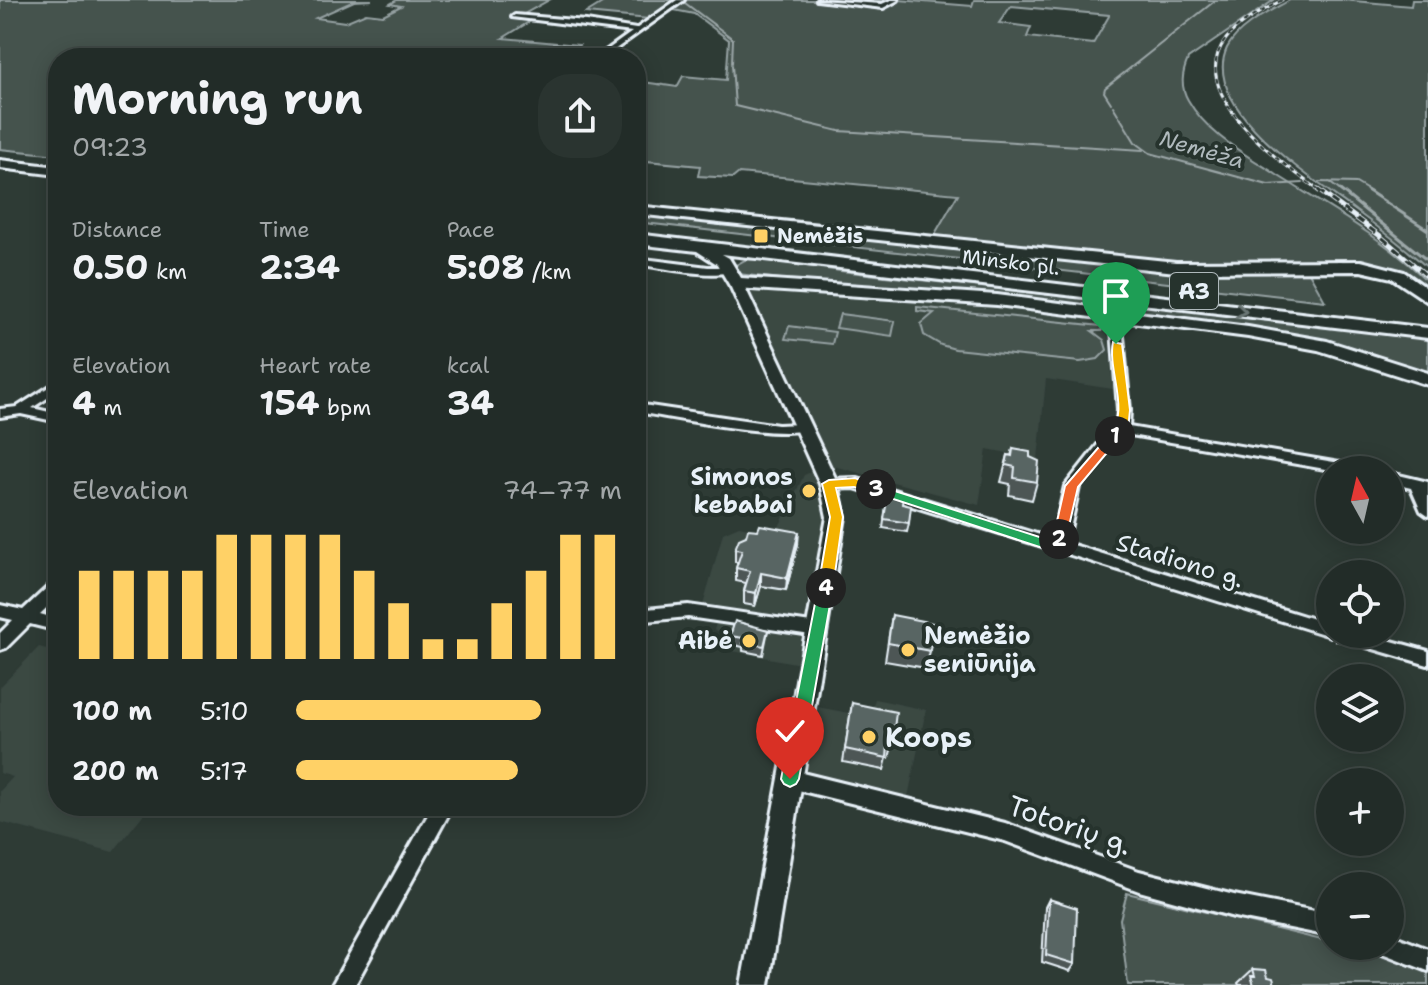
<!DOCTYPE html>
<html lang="en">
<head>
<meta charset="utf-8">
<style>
	:root { --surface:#222c28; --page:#2a3430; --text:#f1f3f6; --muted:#a2a7a8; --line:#3f4845; --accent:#ffd166 }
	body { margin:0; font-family:"Shantell Sans",sans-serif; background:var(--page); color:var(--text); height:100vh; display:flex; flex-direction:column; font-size:30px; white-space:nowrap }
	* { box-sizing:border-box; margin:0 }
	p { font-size:26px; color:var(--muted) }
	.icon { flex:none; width:44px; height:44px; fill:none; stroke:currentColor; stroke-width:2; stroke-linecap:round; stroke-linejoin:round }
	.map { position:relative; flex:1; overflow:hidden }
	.side { position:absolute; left:48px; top:48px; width:598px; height:768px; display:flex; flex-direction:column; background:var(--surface); border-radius:32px; box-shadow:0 4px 20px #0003,0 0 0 2px var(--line) }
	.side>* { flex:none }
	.needle { width:52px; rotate:352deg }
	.tools { position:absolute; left:1316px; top:456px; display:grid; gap:16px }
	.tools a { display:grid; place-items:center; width:88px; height:88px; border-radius:50%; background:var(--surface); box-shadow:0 4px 20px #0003,0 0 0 2px var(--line); font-size:40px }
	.pin { position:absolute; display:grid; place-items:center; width:68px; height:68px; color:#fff; margin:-82px -34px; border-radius:50% 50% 50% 0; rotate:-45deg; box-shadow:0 0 8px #0007 }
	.pin .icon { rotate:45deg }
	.km { position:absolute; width:40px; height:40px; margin:-20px; border-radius:50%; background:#222; color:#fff; font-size:22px; line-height:40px; text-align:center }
	.round { display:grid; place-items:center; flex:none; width:84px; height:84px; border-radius:32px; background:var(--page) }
	.head { display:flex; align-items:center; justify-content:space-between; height:136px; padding:0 24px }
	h1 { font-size:44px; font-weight:700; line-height:60px }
	.figures { display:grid; grid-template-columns:repeat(3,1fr); gap:12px; height:136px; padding:8px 24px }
	.figures div { display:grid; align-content:center }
	.figures b { font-size:34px; font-weight:700 }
	.figures small { font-size:22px; font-weight:400 }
	.figures p { font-size:22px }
	.chart { height:224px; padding:16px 24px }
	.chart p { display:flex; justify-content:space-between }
	.chart svg { width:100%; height:144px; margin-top:8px; stroke:var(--accent); stroke-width:6 }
	ul { padding:0 24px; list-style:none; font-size:26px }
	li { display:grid; grid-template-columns:128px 96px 1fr; align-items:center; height:60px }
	li i { height:20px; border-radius:10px; background:var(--accent) }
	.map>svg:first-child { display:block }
</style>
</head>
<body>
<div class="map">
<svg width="1428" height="985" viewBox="0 0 1428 985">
	<rect width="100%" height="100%" fill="#2e3b35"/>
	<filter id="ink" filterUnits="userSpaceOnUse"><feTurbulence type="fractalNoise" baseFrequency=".0125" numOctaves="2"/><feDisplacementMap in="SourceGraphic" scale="16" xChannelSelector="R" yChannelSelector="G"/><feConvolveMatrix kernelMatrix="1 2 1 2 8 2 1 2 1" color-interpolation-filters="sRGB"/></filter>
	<g filter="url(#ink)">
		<!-- built -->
		<g fill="#3b4843">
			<polygon points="761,288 954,300 1107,318 1113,389 1046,379 1038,459 987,449 979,505 826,464 748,298 753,291"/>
			<polygon points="816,470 830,517 800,664 727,650 730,634 714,630 716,623 699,620 723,533 739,526 764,531 778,529 804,475"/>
			<polygon points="39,647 58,652 58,806 150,806 113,852 0,822 0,791 13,777 0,773 0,687"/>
			<polygon points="875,699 926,710 908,797 802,772 812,706 870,717"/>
		</g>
		<!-- green -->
		<g fill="#45524e" stroke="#96a2a3" stroke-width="2" fill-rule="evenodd">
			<polygon points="0,0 372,0 354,1 316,18 345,22 366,13 383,15 401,6 390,4 397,0 549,0 517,18 532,20 503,38 579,45 564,58 58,58 58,155 0,149"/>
			<polygon points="607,0 678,0 649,19 586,13"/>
			<path d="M684,0H899L972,6L974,0H1274L1188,59C1182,73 1180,86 1188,100C1207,134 1245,154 1277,175C1329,208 1384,238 1428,282V291L1394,271L1184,264L932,239L958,194L739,173L733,178L698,176L700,166L636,160V81L677,87L683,76L726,80L729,40L694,14L669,9ZM1011,6L1109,15V16L1093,44L1027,37L1031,27L999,23Z"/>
			<path d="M1290,0H1342L1411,6L1412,0H1428V268C1405,248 1381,229 1356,211C1317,181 1199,109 1227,48C1238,26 1269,12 1290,0Z"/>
			<polygon points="636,212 1162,269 1307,269 1325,301 636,222"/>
			<polygon points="757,259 841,271 1428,338 1428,375 1305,338 738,274 736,265 745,260"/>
			<polygon points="917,307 1101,326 1102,331 1092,331 1104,340 1107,350 1098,359 1080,362 955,349 941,345 924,335 921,324 934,313 917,311"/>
			<polygon points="840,314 895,321 892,336 836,328"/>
			<polygon points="789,326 835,332 832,344 785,339"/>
			<path d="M1127,893L1330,942V946C1364,946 1396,960 1428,970V985H1128L1120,919Z"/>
		</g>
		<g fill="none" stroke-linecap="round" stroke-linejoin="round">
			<!-- stream-far1 -->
			<g stroke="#9da8a9" stroke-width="2">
				<polyline points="685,3 733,39 732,63"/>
				<polyline points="732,65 735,106 839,131 1143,150"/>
				<polyline points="1111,103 1104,92 1105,88 1216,0"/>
				<polyline points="1113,106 1135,142 1150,153 1268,185 1303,183"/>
				<polyline points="1319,182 1356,183 1371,192"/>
				<polyline points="1329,182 1342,192"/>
			</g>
			<!-- stream -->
			<g stroke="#9da8a9" stroke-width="3">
				<polyline points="1340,190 1428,261"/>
				<polyline points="1367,190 1428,230"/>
			</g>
			<!-- minor casing -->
			<g stroke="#e8f1f8" stroke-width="6">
				<g id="minor">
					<polygon points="677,0 684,0 603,58 596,58 632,32 512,17 515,15 586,21 636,29"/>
					<polygon points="817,0 882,4 891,0 898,0 883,8"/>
					<path d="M636,258L708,267H730L735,270C716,280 659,267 636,264Z"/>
					<polygon points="1116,312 1121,315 1130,410 1129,427 1357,466 1364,470 1331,470 1125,434 1109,449 1079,487 1067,543 1330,624 1330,634 1366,634 1428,651 1428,665 1343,640 1337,639 1335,635 1330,636 1061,552 1053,552 1051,549 854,488 829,489 822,484 829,479 855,478 1053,539 1065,486 1099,443 1116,429 1118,410 1111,315"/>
					<polygon points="58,381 58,391 32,408 58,414 58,422 21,414 0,417 0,409 17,407"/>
					<path d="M636,404L778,425L802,424L808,428C790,442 665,416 636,412Z"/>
					<polygon points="1390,473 1428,482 1428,516 1421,511 1411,488 1390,483"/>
					<polygon points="58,581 58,597 40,614 58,619 58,631 30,624 6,648 0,650 0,633 13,620 0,617 0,605 23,610 52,583"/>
					<polygon points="688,605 818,624 824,625 826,630 824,635 818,636 688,617 636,622 636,610"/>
					<polygon points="790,770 1005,823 1139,871 1234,895 1330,914 1330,936 1234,917 1139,891 1005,841 790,788 783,785 781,779 783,773"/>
					<polygon points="433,806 453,806 355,985 332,985"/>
					<polygon points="1390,934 1428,949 1428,971 1382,953 1380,946 1390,946"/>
				</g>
			</g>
			<!-- secondary casing -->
			<g stroke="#e8f1f8" stroke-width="6">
				<polygon id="secondary" points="736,279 743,283 838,484 845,517 769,985 741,985 827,517 820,484 729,283"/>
			</g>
			<!-- trunk casing -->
			<g stroke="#e8f1f8" stroke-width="6">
				<g id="trunk">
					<polygon points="0,160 58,167 58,175 0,168"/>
					<polygon points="636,206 1176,262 1361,261 1404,272 1428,289 1428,302 1392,278 1361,271 1176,272 636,214"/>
					<polygon points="636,234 1428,328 1428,338 722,254 729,258 741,278 997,295 1248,327 1327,341 1428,373 1428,385 1318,350 1248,337 997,305 736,288 730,286 717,264 697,251 636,244"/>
				</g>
			</g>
			<!-- minor -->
			<use href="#minor" fill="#26332d" fill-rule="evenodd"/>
			<!-- secondary -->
			<use href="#secondary" fill="#26332d" fill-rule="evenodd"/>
			<!-- trunk -->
			<use href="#trunk" fill="#26332d" fill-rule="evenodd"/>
			<!-- rail-far1 casing -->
			<g stroke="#e8f1f8" stroke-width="3">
				<path id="rail-far1" d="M1282,0C1263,11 1240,21 1226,39C1183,94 1283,164 1321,192"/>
			</g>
			<!-- rail casing -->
			<g stroke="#e8f1f8" stroke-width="5">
				<polyline id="rail" points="1318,190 1379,235 1428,277"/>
			</g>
			<!-- rail-far1 -->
			<use href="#rail-far1" stroke="#26332d" stroke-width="2" stroke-dasharray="5" stroke-linecap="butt"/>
			<!-- rail -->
			<use href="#rail" stroke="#26332d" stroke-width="3" stroke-dasharray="8" stroke-linecap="butt"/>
		</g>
		<!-- wall -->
		<g fill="#4d5755" stroke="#e8f1f8" stroke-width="2">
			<polygon points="1013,449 1030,457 1037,482 1032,500 1009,495 1010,484 1001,482 1008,455 1011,456"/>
			<polygon points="888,493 902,504 909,523 907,532 883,528"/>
			<polygon points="798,544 786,590 761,586 755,606 744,604 744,591 746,583 736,581 736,568 738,562 735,562 735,549"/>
			<polygon points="892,615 930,651 926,668 885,661"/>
			<polygon points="768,630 763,655 743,651 743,647 730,644 730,636"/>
			<polygon points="852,703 892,746 889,758 887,758 884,770 843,762"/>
			<polygon points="1049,899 1075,964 1070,971 1042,962 1045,907"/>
			<polygon points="1253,969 1268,977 1275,985 1239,985 1238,983"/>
		</g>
		<!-- shaded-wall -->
		<g fill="#3e4745" stroke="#e8f1f8" stroke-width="2">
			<polygon points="799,532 798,544 786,590 787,578"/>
			<polygon points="761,573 761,586 755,606 756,593"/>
		</g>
		<!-- building -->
		<g fill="#596563" stroke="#e8f1f8" stroke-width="2">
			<polygon points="1013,449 1030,452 1030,457 1039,461 1037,482 1014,478 1015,467 1006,465 1008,455 1012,456"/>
			<polygon points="888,493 903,497 902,504 911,506 909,523 884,519"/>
			<polygon points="760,525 799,532 787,578 761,573 756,593 744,591 750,571 736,568 742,550 735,549 739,539 746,536 748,529 758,530"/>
			<polygon points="892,615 933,623 930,651 888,643"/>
			<polygon points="735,621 768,630 764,646 743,643 744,638 730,636"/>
			<polygon points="852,703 896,712 892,746 888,745 887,758 845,749"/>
			<polygon points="1049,899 1077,908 1075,964 1046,955"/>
			<polygon points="1253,969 1266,970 1268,977 1273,978 1275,985 1254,985 1251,976 1255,976"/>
		</g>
		<!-- one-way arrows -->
		<defs><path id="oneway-chevron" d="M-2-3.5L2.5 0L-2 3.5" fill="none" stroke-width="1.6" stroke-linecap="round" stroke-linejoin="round" transform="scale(2)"/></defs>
		<use stroke="#6a7674" href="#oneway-chevron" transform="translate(1241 311) rotate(7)"/>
	</g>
	<!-- split-1 -->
	<path fill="#f5b400" stroke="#fff" stroke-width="2" d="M1113,342L1122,344L1130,410L1128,430L1115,440L1109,436C1131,411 1107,371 1113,342Z"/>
	<!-- split-2 -->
	<polygon fill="#f0652b" stroke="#fff" stroke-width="2" points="1111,433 1121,436 1078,487 1066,539 1059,544 1055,543 1053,539 1065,486"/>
	<!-- split-3 -->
	<polygon fill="#22a559" stroke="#fff" stroke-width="2" points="876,485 1052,541 1055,536 1064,536 1065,548 1058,553 872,492 872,486"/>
	<!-- split-4 -->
	<polygon fill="#f5b400" stroke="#fff" stroke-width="2" points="855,478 883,489 876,494 854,487 836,488 843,517 833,588 826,593 818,588 830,517 822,484 829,480"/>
	<!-- split-5 -->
	<polygon fill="#22a559" stroke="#fff" stroke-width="2" points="826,582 833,588 799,779 796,784 790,787 784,784 781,779 818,588"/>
	<!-- markers -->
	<g fill="#ffd166" stroke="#26332d" stroke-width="3">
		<rect x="753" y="228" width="16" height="16" rx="4"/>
		<circle cx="809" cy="491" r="8"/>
		<circle cx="749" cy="641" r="8"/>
		<circle cx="908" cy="650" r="8"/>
		<circle cx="869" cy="737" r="8"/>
	</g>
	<g text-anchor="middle" stroke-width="8" stroke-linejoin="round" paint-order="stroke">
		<!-- far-poi labels -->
		<g font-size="20" font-weight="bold" fill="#e8f1f8" stroke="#26332d" text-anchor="start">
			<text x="777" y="243">Nemėžis</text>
		</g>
		<!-- far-street labels -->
		<g font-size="20" fill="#e8f1f8" stroke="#26332d">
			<text transform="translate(1011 262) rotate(7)" y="7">Minsko pl.</text>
		</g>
		<!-- far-water labels -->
		<g font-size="22" font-style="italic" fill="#b0babd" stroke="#26332d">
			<text transform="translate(1202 149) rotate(16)" y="8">Nemėža</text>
		</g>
		<!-- shield labels -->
		<rect fill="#26332d" stroke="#aeb8bb" stroke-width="2" x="1170" y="273" width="48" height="36" rx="6"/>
		<g font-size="22" font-weight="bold" fill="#e8f1f8">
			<text x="1194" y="299">A3</text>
		</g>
		<!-- poi labels -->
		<g font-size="24" font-weight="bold" fill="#e8f1f8" stroke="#26332d" text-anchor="end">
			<text x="793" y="485">Simonos<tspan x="793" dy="28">kebabai</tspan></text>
			<text x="924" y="644" text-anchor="start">Nemėžio<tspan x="924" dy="28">seniūnija</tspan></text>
			<text x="733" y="649">Aibė</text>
		</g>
		<!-- street labels -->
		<g font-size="24" fill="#e8f1f8" stroke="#26332d">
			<text transform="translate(1180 561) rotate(17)" y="8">Stadiono g.</text>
		</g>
		<!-- near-poi labels -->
		<g font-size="28" font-weight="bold" fill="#e8f1f8" stroke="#26332d" text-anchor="start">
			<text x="885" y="747">Koops</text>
		</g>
		<!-- near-street labels -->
		<g font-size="28" fill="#e8f1f8" stroke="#26332d">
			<text transform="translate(1070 825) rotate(19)" y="10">Totorių g.</text>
		</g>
	</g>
</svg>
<div class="tools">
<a><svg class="needle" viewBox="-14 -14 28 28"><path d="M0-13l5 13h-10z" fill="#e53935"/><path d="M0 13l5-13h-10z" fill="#a2a7a8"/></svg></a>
<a><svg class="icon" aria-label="locate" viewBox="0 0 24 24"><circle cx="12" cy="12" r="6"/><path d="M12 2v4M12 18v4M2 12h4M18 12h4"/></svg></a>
<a><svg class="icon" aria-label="layers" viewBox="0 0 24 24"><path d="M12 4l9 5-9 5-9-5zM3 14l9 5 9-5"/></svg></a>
<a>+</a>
<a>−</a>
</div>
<div class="pin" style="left:1116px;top:344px;background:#1e9e55"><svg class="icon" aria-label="arrive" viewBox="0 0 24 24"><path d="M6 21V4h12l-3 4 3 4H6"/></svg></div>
<div class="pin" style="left:790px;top:779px;background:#d93025"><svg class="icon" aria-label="check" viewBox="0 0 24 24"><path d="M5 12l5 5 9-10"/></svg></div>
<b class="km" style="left:1115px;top:436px">1</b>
<b class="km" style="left:1059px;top:539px">2</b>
<b class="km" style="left:876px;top:489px">3</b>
<b class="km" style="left:826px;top:588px">4</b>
<section class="side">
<div class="head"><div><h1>Morning run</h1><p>09:23</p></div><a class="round"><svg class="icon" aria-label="share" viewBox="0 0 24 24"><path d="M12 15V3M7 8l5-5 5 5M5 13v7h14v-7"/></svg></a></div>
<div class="figures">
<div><p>Distance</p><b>0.50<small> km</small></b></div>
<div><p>Time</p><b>2:34</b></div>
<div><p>Pace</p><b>5:08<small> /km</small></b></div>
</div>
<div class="figures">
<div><p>Elevation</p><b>4<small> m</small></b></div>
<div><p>Heart rate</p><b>154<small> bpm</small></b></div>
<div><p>kcal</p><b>34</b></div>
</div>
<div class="chart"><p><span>Elevation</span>74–77 m</p>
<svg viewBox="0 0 160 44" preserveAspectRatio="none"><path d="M5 44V17M15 44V17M25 44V17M35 44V17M45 44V6M55 44V6M65 44V6M75 44V6M85 44V17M95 44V27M105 44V38M115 44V38M125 44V27M135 44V17M145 44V6M155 44V6"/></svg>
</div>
<ul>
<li><b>100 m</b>5:10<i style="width:75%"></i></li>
<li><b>200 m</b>5:17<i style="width:68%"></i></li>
</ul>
</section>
</div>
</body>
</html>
